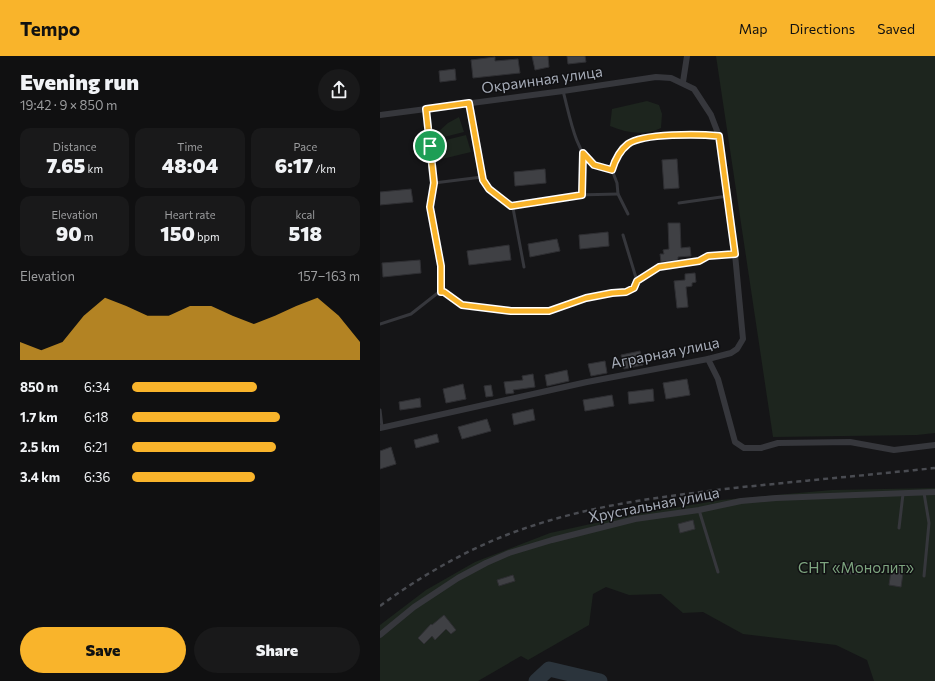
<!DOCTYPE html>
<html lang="en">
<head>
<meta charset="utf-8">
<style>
	:root { --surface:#101011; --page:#19191a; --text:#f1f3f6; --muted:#9c9d9f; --accent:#f9b42b }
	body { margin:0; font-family:Commissioner,sans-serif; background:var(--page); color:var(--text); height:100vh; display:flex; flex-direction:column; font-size:15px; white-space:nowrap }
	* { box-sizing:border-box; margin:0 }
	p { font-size:13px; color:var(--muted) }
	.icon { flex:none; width:22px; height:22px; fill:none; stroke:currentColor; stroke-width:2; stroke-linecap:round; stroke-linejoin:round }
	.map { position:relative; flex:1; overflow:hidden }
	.details { display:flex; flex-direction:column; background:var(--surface); width:380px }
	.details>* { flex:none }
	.pin { position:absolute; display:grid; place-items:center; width:34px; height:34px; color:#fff; margin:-17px; border:2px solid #fff; border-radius:50%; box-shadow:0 1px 4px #0007 }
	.round { display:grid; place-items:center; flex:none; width:42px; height:42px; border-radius:21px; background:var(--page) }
	.headline { display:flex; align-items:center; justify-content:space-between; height:68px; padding:0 20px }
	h1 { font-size:22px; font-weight:800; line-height:30px }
	.metrics { display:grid; grid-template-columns:repeat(3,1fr); gap:6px; height:68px; padding:4px 20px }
	.metrics div { display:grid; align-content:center; border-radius:10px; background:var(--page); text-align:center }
	.metrics b { font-size:20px; font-weight:800 }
	.metrics small { font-size:11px; font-weight:400 }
	.metrics p { font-size:11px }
	.chart { height:112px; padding:8px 20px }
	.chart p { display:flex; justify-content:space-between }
	.chart svg { width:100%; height:72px; margin-top:4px; fill:var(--accent); opacity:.7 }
	.action { display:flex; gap:8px; margin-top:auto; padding:8px 20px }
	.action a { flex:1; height:46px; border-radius:24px; background:var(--accent); color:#111; font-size:16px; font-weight:800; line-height:46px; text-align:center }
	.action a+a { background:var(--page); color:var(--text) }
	ul { padding:0 20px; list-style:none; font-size:13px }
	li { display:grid; grid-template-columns:64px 48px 1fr; align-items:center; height:30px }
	li i { height:10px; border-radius:5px; background:var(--accent) }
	header { display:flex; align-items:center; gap:24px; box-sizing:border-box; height:56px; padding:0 20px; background:var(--accent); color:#111 }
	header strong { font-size:19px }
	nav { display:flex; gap:22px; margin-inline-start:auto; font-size:14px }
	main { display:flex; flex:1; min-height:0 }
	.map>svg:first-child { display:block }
</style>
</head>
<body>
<header>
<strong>Tempo</strong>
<nav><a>Map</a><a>Directions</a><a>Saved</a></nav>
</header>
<main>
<section class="details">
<div class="headline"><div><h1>Evening run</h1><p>19:42 · 9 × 850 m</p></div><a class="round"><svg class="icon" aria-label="share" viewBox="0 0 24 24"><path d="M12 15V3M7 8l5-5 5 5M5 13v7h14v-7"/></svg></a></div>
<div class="metrics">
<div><p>Distance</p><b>7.65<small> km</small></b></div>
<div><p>Time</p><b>48:04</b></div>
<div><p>Pace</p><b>6:17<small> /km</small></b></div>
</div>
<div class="metrics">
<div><p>Elevation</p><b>90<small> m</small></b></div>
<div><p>Heart rate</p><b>150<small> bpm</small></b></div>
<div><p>kcal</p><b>518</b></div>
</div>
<div class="chart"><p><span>Elevation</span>157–163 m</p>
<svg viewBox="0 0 160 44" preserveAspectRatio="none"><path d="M0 44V33L10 38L20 33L30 17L40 6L50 11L60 17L70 17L80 11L90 11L100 17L110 22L120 17L130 11L140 6L150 17L160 33V44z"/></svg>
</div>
<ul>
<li><b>850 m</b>6:34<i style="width:55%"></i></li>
<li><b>1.7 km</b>6:18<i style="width:65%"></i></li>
<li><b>2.5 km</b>6:21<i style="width:63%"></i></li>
<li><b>3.4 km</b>6:36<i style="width:54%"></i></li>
</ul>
<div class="action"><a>Save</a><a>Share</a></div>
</section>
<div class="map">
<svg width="555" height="625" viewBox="0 0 555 625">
	<rect width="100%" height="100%" fill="#151517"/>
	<!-- green -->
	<g fill="#1d251e">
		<polygon points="336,0 555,0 555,377 537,379 393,381"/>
		<path d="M267,45L279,49L282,58L281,72C264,80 247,77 230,70L232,53Z"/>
		<polygon points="79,61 84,76 60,82 58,76 68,67"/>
		<polygon points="86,79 91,96 62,103 58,86"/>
		<polygon points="555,432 555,625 494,625 487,604 456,589 363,578 323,556 303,557 281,538 249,539 226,531 213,538 209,569 148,604 141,600 98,625 0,625 0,569 46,534 95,506 170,477 251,459 341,444 452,434"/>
	</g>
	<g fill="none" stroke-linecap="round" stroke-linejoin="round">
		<!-- river -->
		<polyline stroke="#2b343c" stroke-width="15" points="156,625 169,613 220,625"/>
	</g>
	<!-- building -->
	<g fill="#3f4044" stroke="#2f2f33">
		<polygon points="152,0 168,0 169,11 155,14"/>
		<polygon points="187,0 205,0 206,6 188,8"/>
		<polygon points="115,1 115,5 138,3 140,17 93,22 91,4"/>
		<polygon points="75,13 76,24 60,26 59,15"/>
		<polygon points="297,103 299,132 284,133 282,104"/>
		<polygon points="165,113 166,127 135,130 134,116"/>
		<polygon points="31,133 33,146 0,149 0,136"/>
		<polygon points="288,167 300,167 301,192 310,191 311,200 298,201 298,204 281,206 280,198 284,198 283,194 289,193"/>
		<polygon points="228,176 229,190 200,193 199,179"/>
		<polygon points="177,183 180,195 150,201 148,188"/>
		<polygon points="129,189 131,204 89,209 87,195"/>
		<polygon points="40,204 41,217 3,221 2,207"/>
		<polygon points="315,217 316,226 312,227 312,230 306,231 308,251 297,252 294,225 305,224 305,218"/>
		<polygon points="260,295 263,309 244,313 241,299"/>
		<polygon points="225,305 227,317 211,320 208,308"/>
		<polygon points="187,314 189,325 167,330 165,319"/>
		<polygon points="153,318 155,331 133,334 134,337 126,338 124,326 143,324 142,320"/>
		<polygon points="307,323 310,339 286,343 283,327"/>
		<polygon points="83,328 86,343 66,347 63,333"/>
		<polygon points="111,329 113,340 106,341 104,330"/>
		<polygon points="273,333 274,345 249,348 248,336"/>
		<polygon points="232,339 234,350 205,355 203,344"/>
		<polygon points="40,342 41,351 20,354 19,346"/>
		<polygon points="153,353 155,364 134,369 132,358"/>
		<polygon points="107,363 111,375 82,383 78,371"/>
		<polygon points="57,378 59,386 36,392 34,384"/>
		<polygon points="11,391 16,408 0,413 0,395"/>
		<polygon points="313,464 315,473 300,477 298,468"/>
		<rect x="464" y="508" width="15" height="10"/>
		<polygon points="512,508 524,510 521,531 509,529"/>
		<polygon points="133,519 135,525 119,530 117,524"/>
		<polygon points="64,559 76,574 71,578 66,573 55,584 52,580 44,588 38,582 51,568 52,569"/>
	</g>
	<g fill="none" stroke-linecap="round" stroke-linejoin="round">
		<!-- service -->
		<g stroke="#36373c" stroke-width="3">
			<path d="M183,35C189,56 195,97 214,109C219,112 226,112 232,114L237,127L238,138L248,158"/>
			<polyline points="89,47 103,124 109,133 133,152 144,211"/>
			<polyline points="46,53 54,127 50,151 61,210 61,236"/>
			<path d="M232,114C235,104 239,94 248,88C264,77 318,78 338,80"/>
			<polyline points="54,127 102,121"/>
			<polyline points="202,139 203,97"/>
			<polyline points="299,147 348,140"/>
			<polyline points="131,150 183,143 197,139 238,138"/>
			<polyline points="257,225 279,211 319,205 328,200 355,198"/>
			<polyline points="0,268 31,258 59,236 65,236 82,249 153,256 169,255 205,242 231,237 246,237 254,231 257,225 243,179"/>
			<polyline points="0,354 2,371"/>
			<polyline points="544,437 549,467 544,520"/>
			<polyline points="319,454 338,516"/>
			<polyline points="519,472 523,438"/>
		</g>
		<!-- minor -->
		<g stroke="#36373c" stroke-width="6">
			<polyline points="303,26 307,0"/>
			<polyline points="0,59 183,35 276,21 291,22 314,33 331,59 339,80 355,198 363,283 357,293 351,297 328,303 207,326 0,372"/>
			<polyline points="328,303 338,323 355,386 364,392 381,392 398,387 470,386 514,394 555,389"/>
			<polyline points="0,579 34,551 78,522 106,507 129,497 172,484 255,463 319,454 361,445 396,442 555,436"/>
		</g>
		<!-- rail -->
		<path stroke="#494b51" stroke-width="2.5" stroke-dasharray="5 4" stroke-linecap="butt" d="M0,550C46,516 100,486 155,469C219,448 287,440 354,432C421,425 488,419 555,412"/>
	</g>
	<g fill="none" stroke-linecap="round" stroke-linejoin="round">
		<!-- route casing -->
		<g stroke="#fff" stroke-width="8">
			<path id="route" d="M89,47L103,124L109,133L131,150L202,139L203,97L214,109L232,114C235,104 239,95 248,88C263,77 320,78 339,80L355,198L328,200L319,205L279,211L257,225L254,232L246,236L232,237L206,242L169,255H131L82,249L64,236H61V210L50,151L54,127L46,53Z"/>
		</g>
		<!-- route -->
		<use href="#route" stroke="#f9b42b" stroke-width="5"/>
	</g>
	<g text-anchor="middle" stroke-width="3" stroke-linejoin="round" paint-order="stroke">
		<!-- street labels -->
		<g font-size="15" fill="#a6acb8" stroke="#101012">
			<text transform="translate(162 24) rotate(-8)" y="5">Окраинная улица</text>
			<text transform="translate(285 297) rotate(-11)" y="5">Аграрная улица</text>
			<text transform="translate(274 449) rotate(-11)" y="5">Хрустальная улица</text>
		</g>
		<!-- park labels -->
		<g font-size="15" fill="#7da47f" stroke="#101012">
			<text x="476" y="517">СНТ «Монолит»</text>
		</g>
	</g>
</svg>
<div class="pin" style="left:50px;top:90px;background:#1e9e55"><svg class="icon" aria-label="arrive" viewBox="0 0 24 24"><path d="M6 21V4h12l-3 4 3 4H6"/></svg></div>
</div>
</main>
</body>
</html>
